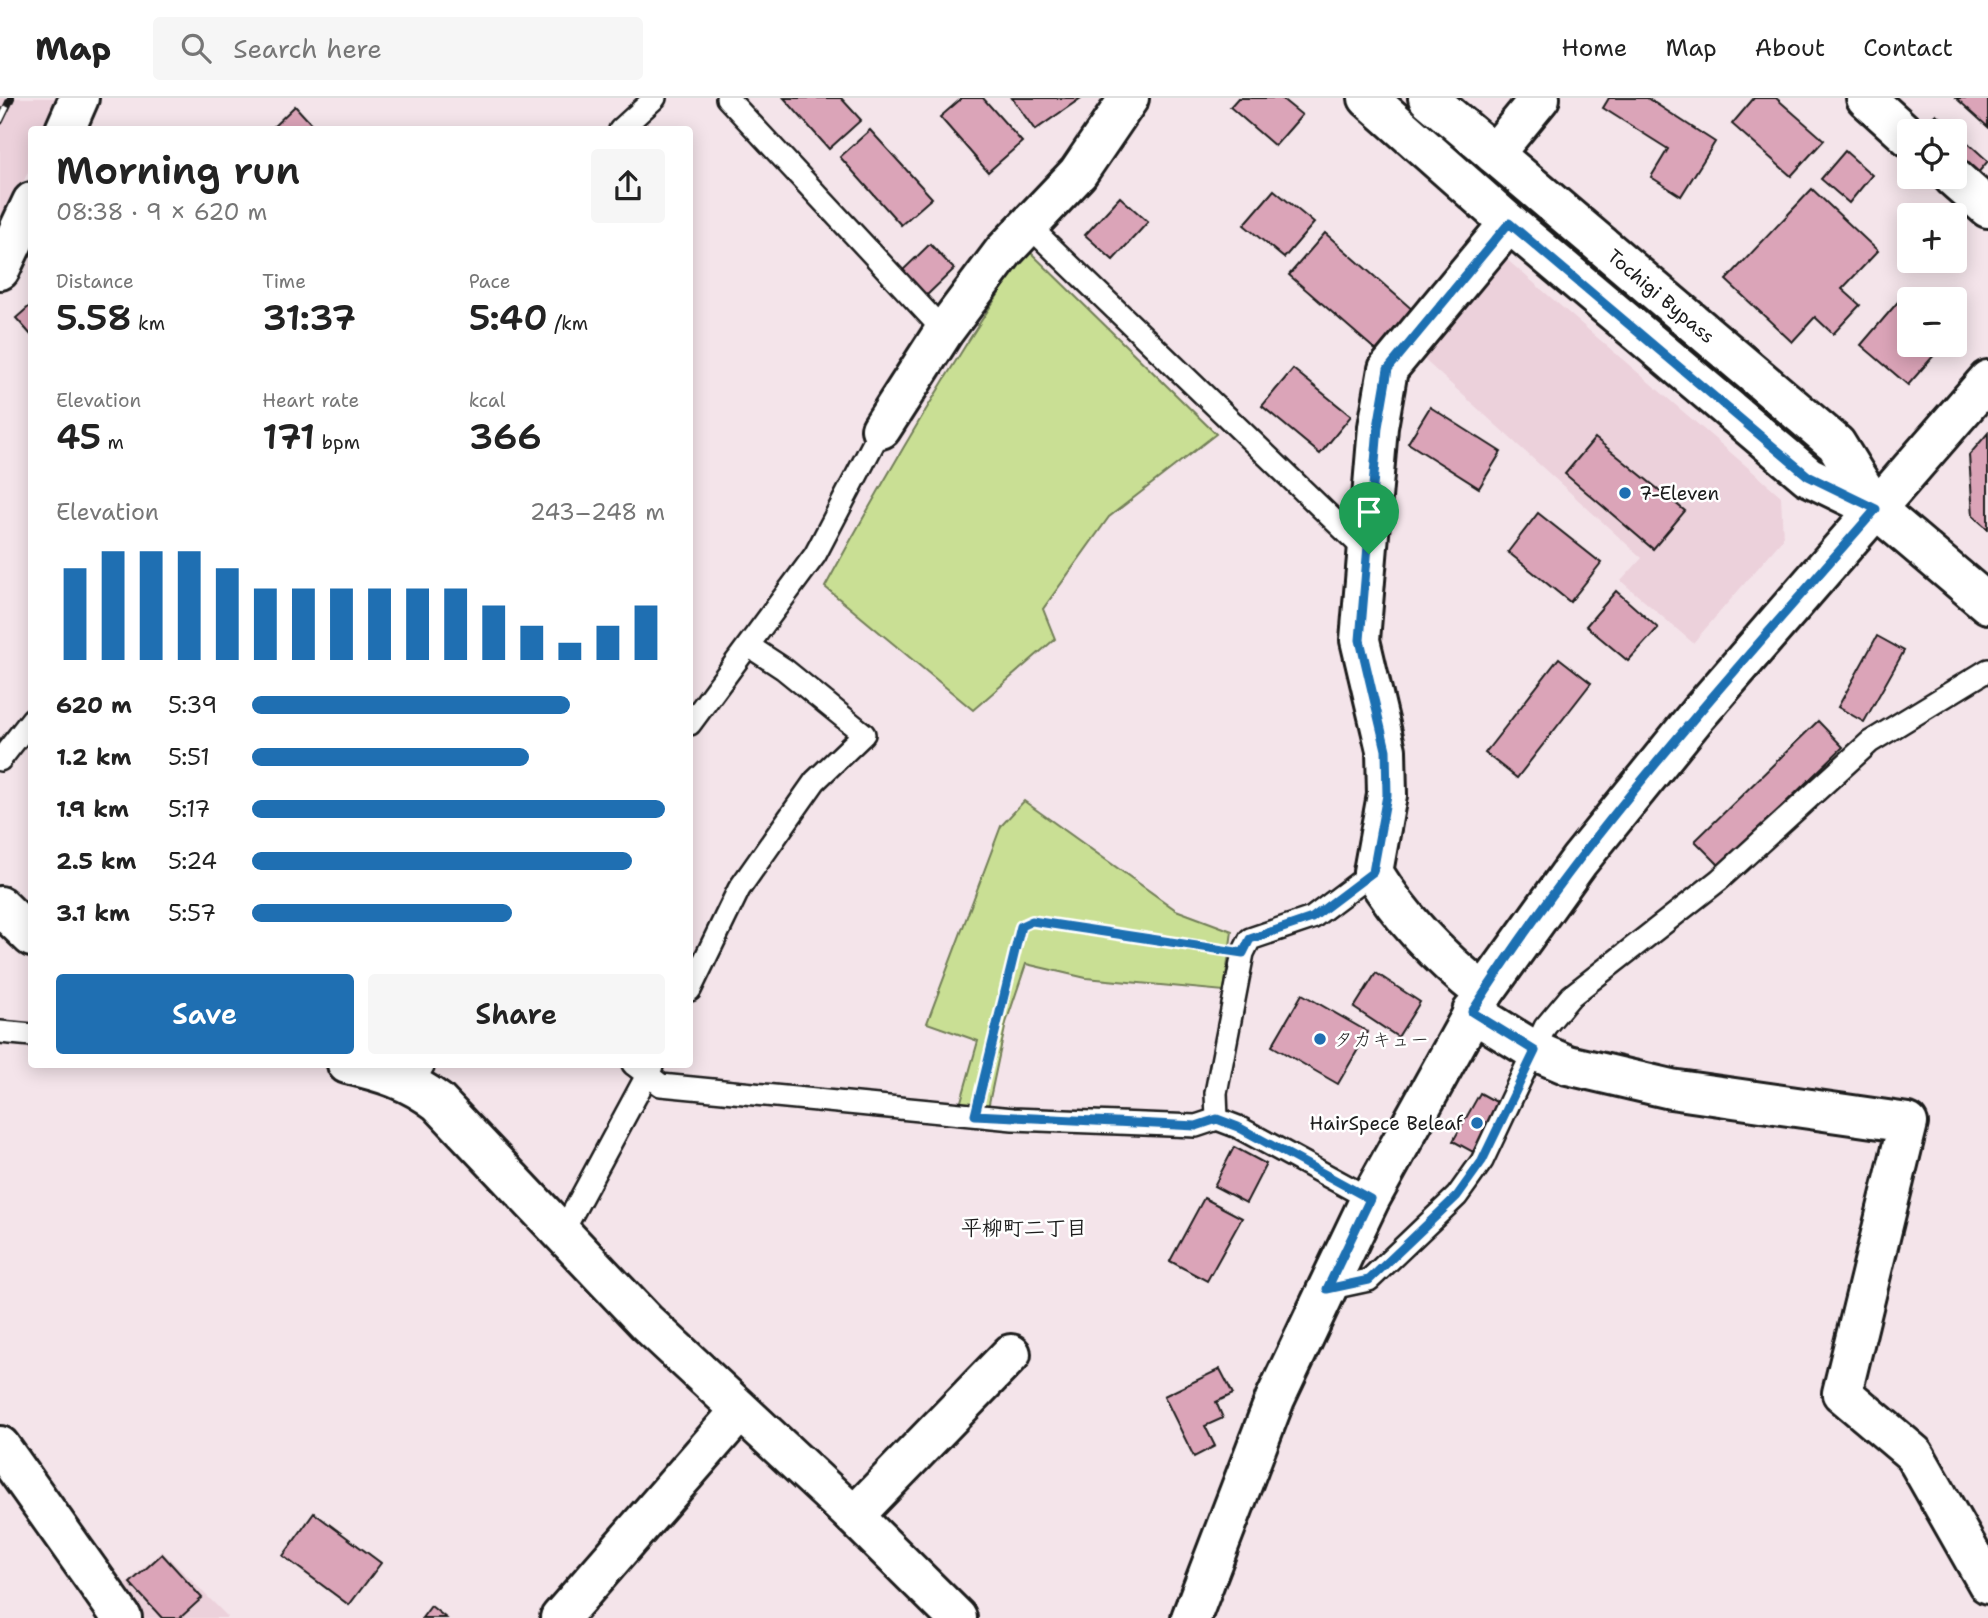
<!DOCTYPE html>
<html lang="en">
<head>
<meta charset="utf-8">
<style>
	:root { --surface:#fff; --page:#f6f6f6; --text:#222; --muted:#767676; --line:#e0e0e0; --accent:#1f6fb2 }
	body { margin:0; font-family:"Shantell Sans","Klee One",sans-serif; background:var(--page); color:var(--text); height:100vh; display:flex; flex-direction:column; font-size:26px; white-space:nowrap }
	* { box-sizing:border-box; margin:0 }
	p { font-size:23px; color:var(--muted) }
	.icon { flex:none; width:38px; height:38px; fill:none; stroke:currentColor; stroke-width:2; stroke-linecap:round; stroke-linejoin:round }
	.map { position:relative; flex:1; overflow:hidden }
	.sheet { position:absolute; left:28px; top:28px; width:665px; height:942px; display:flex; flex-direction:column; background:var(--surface); border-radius:7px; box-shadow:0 4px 18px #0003 }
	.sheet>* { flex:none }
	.fabs { position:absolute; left:1897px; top:21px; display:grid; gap:14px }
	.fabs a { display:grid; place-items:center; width:70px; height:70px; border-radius:7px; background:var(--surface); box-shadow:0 4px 18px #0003; font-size:35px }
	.pin { position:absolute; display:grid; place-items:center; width:60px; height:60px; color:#fff; margin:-72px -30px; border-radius:50% 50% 50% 0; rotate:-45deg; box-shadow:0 0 7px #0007 }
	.pin .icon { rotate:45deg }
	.round { display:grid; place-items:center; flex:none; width:74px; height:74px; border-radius:7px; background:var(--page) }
	.overview { display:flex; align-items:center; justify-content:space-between; height:119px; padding:0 28px }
	h1 { font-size:38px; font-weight:600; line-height:52px }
	.figures { display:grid; grid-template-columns:repeat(3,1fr); gap:10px; height:119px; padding:7px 28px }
	.figures div { display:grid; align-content:center }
	.figures b { font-size:35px; font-weight:600 }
	.figures small { font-size:19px; font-weight:400 }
	.figures p { font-size:19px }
	.chart { height:196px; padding:14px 28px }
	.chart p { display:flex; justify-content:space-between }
	.chart svg { width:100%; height:126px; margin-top:7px; stroke:var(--accent); stroke-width:6 }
	.cta { display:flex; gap:14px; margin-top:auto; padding:14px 28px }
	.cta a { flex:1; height:80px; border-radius:7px; background:var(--accent); color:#fff; font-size:28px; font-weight:600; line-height:80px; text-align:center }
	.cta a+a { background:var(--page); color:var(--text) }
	ul { padding:0 28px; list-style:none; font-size:23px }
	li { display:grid; grid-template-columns:112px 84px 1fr; align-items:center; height:52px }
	li i { height:18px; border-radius:9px; background:var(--accent) }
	header { display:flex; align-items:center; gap:42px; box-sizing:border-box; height:98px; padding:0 35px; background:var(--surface); border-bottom:2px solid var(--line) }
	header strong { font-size:33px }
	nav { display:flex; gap:38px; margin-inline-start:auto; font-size:24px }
	.search { width:490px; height:63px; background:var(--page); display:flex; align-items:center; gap:18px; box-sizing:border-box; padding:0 24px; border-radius:7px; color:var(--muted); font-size:26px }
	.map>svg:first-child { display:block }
</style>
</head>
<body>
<header>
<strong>Map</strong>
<div class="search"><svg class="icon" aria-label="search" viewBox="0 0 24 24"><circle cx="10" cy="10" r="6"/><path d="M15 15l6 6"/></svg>Search here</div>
<nav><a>Home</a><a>Map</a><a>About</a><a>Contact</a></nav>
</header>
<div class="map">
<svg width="1988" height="1520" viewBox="0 0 1988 1520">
	<rect width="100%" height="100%" fill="#f4e4ea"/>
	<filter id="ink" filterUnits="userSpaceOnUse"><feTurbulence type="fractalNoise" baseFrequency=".0143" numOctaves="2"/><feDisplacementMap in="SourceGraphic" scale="14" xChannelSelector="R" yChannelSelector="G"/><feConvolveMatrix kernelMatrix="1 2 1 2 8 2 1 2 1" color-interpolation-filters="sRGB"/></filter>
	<g filter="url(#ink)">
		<!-- built -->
		<g fill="#ecd1db">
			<polygon points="0,0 65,0 50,31 32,32 31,68 0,131"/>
			<polygon points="1498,154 1781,398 1783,441 1693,545 1621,483 1642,460 1418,256"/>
			<polygon points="162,1453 228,1519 227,1520 141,1520 121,1490"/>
		</g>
		<!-- green -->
		<g fill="#c9df94" stroke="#727e58" stroke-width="2">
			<path d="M1028,152L1216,336L1109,419L1043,511L1055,541L973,612L825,489C889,371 952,263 1028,152Z"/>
			<polygon points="1024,703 1176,812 1232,833 1224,893 1086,880 1026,866 1006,925 988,1010 960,1007 978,943 927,925 1001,728"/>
		</g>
		<!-- building -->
		<g fill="#dba4b8" stroke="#1c1c1c" stroke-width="2">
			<polygon points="784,0 841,0 861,22 829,51"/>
			<polygon points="962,0 983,0 1022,44 988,74 940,19"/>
			<polygon points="1012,0 1081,0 1035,32"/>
			<polygon points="1238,0 1281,0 1302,17 1275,48 1230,9"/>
			<polygon points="1609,0 1647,0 1715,44 1681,98 1651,79 1668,51 1603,10"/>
			<polygon points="1754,0 1776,0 1824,42 1791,78 1732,26"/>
			<polygon points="1956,0 1988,0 1988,29"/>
			<polygon points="295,8 317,32 270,32"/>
			<polygon points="1936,16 1988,63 1977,76 1955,56 1955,33 1928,33 1923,29"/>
			<polygon points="870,32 932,100 901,127 840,59"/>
			<polygon points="1845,53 1872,77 1849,105 1821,81"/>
			<polygon points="1812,91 1878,153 1842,191 1860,207 1833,236 1815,219 1792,244 1726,182"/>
			<polygon points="1274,92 1314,125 1284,160 1244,127"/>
			<polygon points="1120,99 1148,124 1113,162 1085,137"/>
			<polygon points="1325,135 1414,213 1378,254 1289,177"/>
			<polygon points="930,146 954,171 924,200 900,175"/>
			<polygon points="1909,191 1921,201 1909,201 1909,247 1943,247 1908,287 1861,247"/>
			<polygon points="32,206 32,238 16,220"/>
			<polygon points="1293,271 1351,318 1320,356 1262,308"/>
			<polygon points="1430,309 1501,354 1479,390 1408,345"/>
			<polygon points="1988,335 1988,431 1973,418 1969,357"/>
			<polygon points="1595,340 1685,413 1653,451 1565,376"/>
			<polygon points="1538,415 1601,465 1570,504 1508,454"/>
			<polygon points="1616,493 1658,530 1628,563 1586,528"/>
			<polygon points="1877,538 1904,553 1864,624 1838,609"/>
			<polygon points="1559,560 1591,585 1517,680 1485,655"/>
			<polygon points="1818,623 1843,649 1720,768 1695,743"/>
			<polygon points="1376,875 1420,904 1398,939 1354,910"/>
			<polygon points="1302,896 1368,934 1338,986 1272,948"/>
			<polygon points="1480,995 1500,1006 1473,1054 1453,1043"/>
			<polygon points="1234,1049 1266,1066 1246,1105 1214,1088"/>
			<polygon points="1204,1100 1242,1120 1207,1183 1170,1163"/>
			<polygon points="1220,1271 1233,1296 1216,1304 1223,1320 1205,1328 1215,1348 1194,1359 1164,1298"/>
			<polygon points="314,1415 381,1465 349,1507 283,1458"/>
			<polygon points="162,1456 202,1500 180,1520 162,1520 130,1485"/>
			<polygon points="431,1508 446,1520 422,1520"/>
		</g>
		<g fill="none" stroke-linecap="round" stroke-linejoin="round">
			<!-- lane casing -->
			<g stroke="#1c1c1c" stroke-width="26">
				<g id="lane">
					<polyline points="727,0 944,233"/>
					<polyline points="620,32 655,0"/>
					<polyline points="1028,127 1369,456"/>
					<polyline points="690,626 815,457 881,331"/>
					<polyline points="0,662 32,621"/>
					<polyline points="690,892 739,791 815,683 864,636 784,571 749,548"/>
					<polyline points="0,934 32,937"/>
					<polyline points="633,966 661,987 1013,1021 1196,1028 1217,1021 1238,1029 1370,1101"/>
					<polyline points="413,986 424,966"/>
					<polyline points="1217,1021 1216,995 1243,855 1250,841 1312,820 1373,774"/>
					<polyline points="559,1133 569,1122 652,968"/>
					<polyline points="1327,1191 1369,1182 1457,1098 1482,1063 1545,929 1571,898 1719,782 1870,644 1988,572"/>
				</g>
			</g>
			<!-- street casing -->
			<g stroke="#1c1c1c" stroke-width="44">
				<g id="street">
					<polyline points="1866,0 1909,39"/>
					<polyline points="65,32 79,0"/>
					<polyline points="1494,56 1540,0"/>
					<polyline points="1953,79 1988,110"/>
					<polyline points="0,172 32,104"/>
					<polyline points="881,331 944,233 1004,153 1078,75 1129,0"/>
					<polyline points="0,808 32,839"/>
					<path d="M1484,895C1442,862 1401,820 1373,774L1387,697L1386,652L1360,542L1378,329L1388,271L1509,125"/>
					<polyline points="1472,914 1535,953 1568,967 1671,991 1908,1025 1842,1295 1914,1356 1988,1486"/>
					<path d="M347,966C382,974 409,982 438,1004L646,1224L854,1418L957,1520"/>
					<polyline points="0,1348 122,1520"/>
					<polyline points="854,1418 1011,1256"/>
					<polyline points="560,1520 740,1313"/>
				</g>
			</g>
			<!-- secondary casing -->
			<g stroke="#1c1c1c" stroke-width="44">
				<g id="secondary">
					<polyline points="1368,0 1509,125 1808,378 1876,411 1988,506"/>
					<path id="s1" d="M1428,0L1836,346L1876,411"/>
					<polyline points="1191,1520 1275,1301 1327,1191 1370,1101 1484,895 1579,763 1698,616 1988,282"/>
				</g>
			</g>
			<!-- path -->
			<polyline stroke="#1c1c1c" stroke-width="4.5" stroke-dasharray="2 5" stroke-linecap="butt" points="982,989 1021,827 1032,823 1214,852"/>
			<!-- lane -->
			<use href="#lane" stroke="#fff" stroke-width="21"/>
			<!-- street -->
			<use href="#street" stroke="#fff" stroke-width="38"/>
			<!-- secondary -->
			<use href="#secondary" stroke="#fff" stroke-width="38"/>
			<!-- rail casing -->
			<g stroke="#1c1c1c" stroke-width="8">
				<polyline id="rail" points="0,23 11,0"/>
			</g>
			<!-- rail -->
			<use href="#rail" stroke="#fff" stroke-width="5" stroke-dasharray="16" stroke-linecap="butt"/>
		</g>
	</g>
	<g fill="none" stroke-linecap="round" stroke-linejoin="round" filter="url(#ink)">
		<!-- route casing -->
		<g stroke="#fff" stroke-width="14">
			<path id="route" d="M1509,125L1808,378L1876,411C1738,570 1584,736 1472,914L1535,953L1482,1063L1457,1098L1369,1182L1327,1191L1370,1101L1238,1029L1217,1021L1196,1028L975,1017L1021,828L1032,823L1243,855L1250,841L1312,820L1373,774L1387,697L1386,652L1360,542L1378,329L1388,271Z"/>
		</g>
		<!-- route -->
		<use href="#route" stroke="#1f6fb2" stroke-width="9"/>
	</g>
	<!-- markers -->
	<g fill="#1f6fb2" stroke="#fff" stroke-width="2.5">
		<circle cx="1625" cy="395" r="7"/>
		<circle cx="1320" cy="941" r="7"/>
		<circle cx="1477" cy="1025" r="7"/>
	</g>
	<g text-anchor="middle" stroke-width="5" stroke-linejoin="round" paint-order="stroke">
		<!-- street labels -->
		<g font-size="19" fill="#1c1c1c" stroke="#fff">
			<text dy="7" stroke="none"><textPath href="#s1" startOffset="306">Tochigi Bypass</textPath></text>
		</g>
		<!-- poi labels -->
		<g font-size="19" fill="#1c1c1c" stroke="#fff" text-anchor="start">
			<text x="1639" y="402">7-Eleven</text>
			<text x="1334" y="948">タカキュー</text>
			<text x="1463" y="1032" text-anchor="end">HairSpece Beleaf</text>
		</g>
		<!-- neighbourhood labels -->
		<g font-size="21" font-weight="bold" fill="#1c1c1c" stroke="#fff">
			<text x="1024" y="1137">平柳町二丁目</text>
		</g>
	</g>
</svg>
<div class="fabs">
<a><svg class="icon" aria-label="locate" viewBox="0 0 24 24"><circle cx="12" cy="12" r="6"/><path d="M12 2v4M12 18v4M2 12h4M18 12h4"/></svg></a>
<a>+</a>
<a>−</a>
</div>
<div class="pin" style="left:1369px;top:456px;background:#1e9e55"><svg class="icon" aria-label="arrive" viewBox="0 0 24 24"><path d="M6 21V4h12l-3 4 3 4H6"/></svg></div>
<section class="sheet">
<div class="overview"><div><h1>Morning run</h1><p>08:38 · 9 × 620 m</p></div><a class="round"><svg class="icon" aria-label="share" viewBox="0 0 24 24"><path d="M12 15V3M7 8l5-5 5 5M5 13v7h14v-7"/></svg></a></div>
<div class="figures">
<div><p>Distance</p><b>5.58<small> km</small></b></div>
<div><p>Time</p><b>31:37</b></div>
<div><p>Pace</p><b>5:40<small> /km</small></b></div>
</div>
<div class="figures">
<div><p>Elevation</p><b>45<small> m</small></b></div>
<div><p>Heart rate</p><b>171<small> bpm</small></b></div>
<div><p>kcal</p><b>366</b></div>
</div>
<div class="chart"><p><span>Elevation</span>243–248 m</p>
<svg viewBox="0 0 160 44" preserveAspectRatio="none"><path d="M5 44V12M15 44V6M25 44V6M35 44V6M45 44V12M55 44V19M65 44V19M75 44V19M85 44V19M95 44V19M105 44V19M115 44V25M125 44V32M135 44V38M145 44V32M155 44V25"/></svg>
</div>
<ul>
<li><b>620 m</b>5:39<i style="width:77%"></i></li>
<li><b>1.2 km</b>5:51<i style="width:67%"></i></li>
<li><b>1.9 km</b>5:17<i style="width:100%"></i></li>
<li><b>2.5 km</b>5:24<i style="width:92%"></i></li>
<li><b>3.1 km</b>5:57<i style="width:63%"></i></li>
</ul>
<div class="cta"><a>Save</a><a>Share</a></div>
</section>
</div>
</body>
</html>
